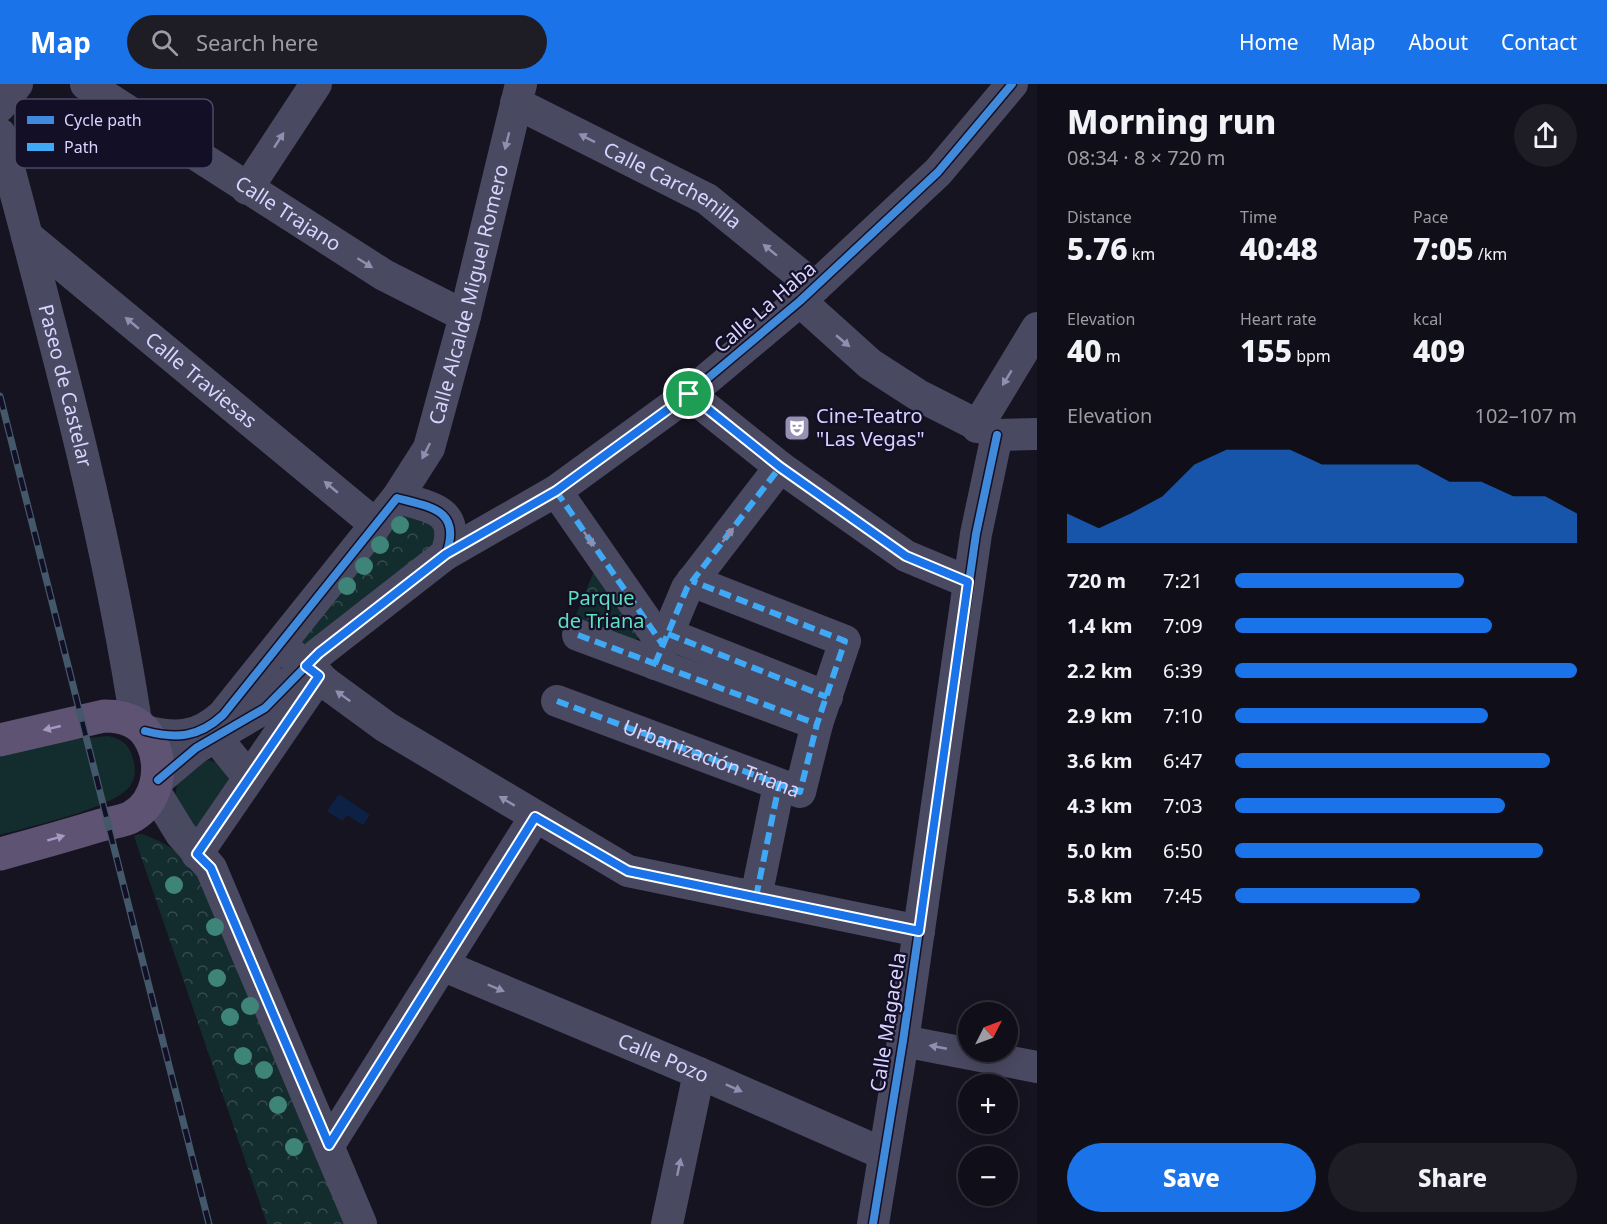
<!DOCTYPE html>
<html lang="en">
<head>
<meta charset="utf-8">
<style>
	:root { --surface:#100f19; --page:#1e1d26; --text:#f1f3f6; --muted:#9c9ca2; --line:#302f38; --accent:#1a73e8 }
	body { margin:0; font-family:"Noto Sans",sans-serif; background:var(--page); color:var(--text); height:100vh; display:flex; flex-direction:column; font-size:22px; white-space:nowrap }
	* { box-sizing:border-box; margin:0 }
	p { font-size:20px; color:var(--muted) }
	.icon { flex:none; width:33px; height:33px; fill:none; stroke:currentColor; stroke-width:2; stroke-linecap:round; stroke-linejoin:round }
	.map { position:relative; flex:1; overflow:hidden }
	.details { display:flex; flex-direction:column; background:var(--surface); width:570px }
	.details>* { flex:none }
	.needle { width:39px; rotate:48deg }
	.controls { position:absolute; left:958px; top:918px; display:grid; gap:12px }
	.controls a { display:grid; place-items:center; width:60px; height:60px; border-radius:50%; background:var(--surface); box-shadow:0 3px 15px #0003,0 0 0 2px var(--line); font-size:30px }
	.pin { position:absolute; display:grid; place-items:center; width:51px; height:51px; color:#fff; margin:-26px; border:3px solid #fff; border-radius:50%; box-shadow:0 2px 6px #0007 }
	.round { display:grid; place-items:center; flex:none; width:63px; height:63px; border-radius:32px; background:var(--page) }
	.overview { display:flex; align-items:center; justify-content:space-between; height:102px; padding:0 30px }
	h1 { font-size:33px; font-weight:800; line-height:45px }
	.figures { display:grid; grid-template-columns:repeat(3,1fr); gap:9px; height:102px; padding:6px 30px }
	.figures div { display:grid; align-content:center }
	.figures b { font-size:30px; font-weight:800 }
	.figures small { font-size:16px; font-weight:400 }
	.figures p { font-size:16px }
	.chart { height:168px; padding:12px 30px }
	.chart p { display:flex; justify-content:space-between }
	.chart svg { width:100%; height:108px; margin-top:6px; fill:var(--accent); opacity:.7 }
	.action { display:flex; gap:12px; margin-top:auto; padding:12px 30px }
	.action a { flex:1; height:69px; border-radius:36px; background:var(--accent); color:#fff; font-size:24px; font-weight:800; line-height:69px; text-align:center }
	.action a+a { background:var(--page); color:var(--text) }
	ul { padding:0 30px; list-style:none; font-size:20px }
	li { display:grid; grid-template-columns:96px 72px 1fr; align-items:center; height:45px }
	li i { height:15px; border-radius:8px; background:var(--accent) }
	header { display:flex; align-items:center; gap:36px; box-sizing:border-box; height:84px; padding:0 30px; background:var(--accent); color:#fff }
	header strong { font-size:28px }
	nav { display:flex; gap:33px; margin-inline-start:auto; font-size:21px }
	.search { width:420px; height:54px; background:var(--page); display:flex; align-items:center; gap:15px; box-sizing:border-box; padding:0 21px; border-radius:33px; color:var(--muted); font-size:22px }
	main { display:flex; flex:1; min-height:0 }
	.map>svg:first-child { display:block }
</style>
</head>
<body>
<header>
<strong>Map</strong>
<div class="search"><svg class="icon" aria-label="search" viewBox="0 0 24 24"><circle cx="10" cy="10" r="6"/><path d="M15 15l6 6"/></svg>Search here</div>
<nav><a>Home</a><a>Map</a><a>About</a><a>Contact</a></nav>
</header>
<main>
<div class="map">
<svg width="1037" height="1140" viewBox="0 0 1037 1140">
	<defs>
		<pattern id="park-crowns" width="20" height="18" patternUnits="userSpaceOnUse" patternTransform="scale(1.5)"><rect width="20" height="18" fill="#132c2d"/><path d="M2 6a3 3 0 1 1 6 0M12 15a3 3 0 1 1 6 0" fill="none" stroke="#354a4c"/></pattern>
	</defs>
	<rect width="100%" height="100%" fill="#161421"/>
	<!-- green -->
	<g fill="#132c2d">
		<path d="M108,652C122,655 129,660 133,675C136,685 136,693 130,702C115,724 28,743 0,751V671L57,657Z"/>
		<path d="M203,676C218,676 226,683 236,695L197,756L175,712L178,696Z"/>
	</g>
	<!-- park -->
	<g fill="url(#park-crowns)">
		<polygon points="397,414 452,452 319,569 280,560"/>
		<polygon points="596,482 643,543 633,563 574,536"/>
		<path d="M142,750C164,758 180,768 197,785L347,1140H267L134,752Z"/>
	</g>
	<!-- water -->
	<polygon fill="#0d2144" points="339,710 370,731 363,741 347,731 342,737 327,727"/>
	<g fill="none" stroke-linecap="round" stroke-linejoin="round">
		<!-- minor -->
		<g stroke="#4a4962" stroke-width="32">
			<path id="s1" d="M86,0L384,191L465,232"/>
			<path id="s2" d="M516,19L707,115L815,203"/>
			<polyline points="0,22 17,0"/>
			<path id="s3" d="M0,50C51,244 106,440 136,638"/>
			<polyline points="247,105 316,0"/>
			<path id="s4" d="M27,152L376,441"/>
			<polyline points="800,217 870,280 918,311 997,351 1037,350"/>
			<polyline points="689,310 780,383 906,472 968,498"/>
			<polyline points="977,343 1037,244"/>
			<polyline points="556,407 663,561"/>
			<path id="s5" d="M397,414L429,364L465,232L521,0"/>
			<polyline points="446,470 556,407 689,310 800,217 938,88 1012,0"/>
			<polyline points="668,550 827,613"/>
			<polyline points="578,551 817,640"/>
			<polyline points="289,568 330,602 386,643 628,787 919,847"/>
			<polyline points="655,580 687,504 780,383"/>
			<polyline points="557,617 800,708 817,640 845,557 692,497"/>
			<path d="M145,647C176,655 198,654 223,631L397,414C431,423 462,426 446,470L319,569L265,624L196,664L158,696"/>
			<polyline points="215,652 249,694"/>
			<polyline points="154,706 181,750 211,784 361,1140"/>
			<polyline points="197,770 319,592"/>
			<polyline points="756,813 779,701"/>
			<path id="s6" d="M442,881L699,989L884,1070"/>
			<polyline points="903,957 1037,983"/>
			<polyline points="329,1061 535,733"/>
			<polyline points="667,1140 699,989"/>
			<polyline points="873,1140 903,957 976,450 997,351"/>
		</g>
		<!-- major -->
		<path stroke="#5e5373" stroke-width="33" d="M0,656L104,632C125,632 143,638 152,659C163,683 158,717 133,732C124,738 108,739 98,742C65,752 33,761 0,770"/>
		<!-- rail casing -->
		<g stroke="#43596b" stroke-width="7">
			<polyline id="rail" points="0,312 209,1140"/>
		</g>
		<!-- rail -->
		<use href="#rail" stroke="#130f26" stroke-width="4.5" stroke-dasharray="14" stroke-linecap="butt"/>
		<!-- quiet -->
		<g stroke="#3fa9f5" stroke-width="6" stroke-dasharray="12 6" stroke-linecap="butt">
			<polyline points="556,407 663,561"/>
			<polyline points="668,550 827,613"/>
			<polyline points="578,551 817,640"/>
			<polyline points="655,580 687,504 780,383"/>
			<path id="s7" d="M557,617L800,708L817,640L845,557L692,497"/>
			<polyline points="197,770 319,592"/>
			<polyline points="756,813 779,701"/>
		</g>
		<!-- cycleway casing -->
		<g stroke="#130f26" stroke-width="11">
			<g id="cycleway">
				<polyline points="446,470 556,407 689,310 800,217 938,88 1012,0"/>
				<path d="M145,647C176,655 198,654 223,631L397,414C431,423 462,426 446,470L319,569L265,624L196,664L158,696"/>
				<polyline points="873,1140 903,957 976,450 997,351"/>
			</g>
		</g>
		<!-- cycleway -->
		<use href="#cycleway" stroke="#408adc" stroke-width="8"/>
	</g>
	<!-- trees -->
	<g fill="#3e8478">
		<circle cx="400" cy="441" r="9"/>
		<circle cx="380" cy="461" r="9"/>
		<circle cx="364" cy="482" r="9"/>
		<circle cx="347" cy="502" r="9"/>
		<circle cx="174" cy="801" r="9"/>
		<circle cx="215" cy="843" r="9"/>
		<circle cx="217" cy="894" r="9"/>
		<circle cx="250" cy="922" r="9"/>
		<circle cx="230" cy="933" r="9"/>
		<circle cx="243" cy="972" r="9"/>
		<circle cx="264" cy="986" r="9"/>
		<circle cx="278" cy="1021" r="9"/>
		<circle cx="294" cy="1063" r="9"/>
	</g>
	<!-- one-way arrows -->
	<defs><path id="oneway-solid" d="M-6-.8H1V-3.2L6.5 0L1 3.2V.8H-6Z" transform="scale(1.5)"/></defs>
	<g fill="#928eb0">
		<use href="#oneway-solid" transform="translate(587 54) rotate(-153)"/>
		<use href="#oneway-solid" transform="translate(279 56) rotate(-57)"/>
		<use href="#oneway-solid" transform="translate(507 57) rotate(104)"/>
		<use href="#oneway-solid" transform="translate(770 166) rotate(-141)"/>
		<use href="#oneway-solid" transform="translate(365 179) rotate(32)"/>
		<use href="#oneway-solid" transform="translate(132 239) rotate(-140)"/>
		<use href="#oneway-solid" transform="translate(843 257) rotate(40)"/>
		<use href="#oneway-solid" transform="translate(1007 294) rotate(121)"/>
		<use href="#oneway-solid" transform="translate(426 367) rotate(117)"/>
		<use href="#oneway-solid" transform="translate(331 403) rotate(-140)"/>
		<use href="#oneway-solid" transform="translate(728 451) rotate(-52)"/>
		<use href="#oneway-solid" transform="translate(589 455) rotate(55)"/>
		<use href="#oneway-solid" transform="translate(343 612) rotate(-144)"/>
		<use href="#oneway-solid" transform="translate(507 717) rotate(-149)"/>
		<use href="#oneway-solid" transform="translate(496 904) rotate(23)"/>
		<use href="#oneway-solid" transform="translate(938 963) rotate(-169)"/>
		<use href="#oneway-solid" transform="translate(734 1004) rotate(24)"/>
		<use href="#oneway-solid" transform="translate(679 1083) rotate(-78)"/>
	</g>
	<g fill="#a29ac0">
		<use href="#oneway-solid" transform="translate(52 644) rotate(167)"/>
		<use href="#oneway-solid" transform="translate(56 754) rotate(-16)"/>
	</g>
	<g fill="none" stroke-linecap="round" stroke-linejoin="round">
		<!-- route casing -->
		<g stroke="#fff" stroke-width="12">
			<polygon id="route" points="689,310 780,383 906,472 968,498 919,847 628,787 535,733 329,1061 211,784 197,770 319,592 306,582 319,569 446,470 556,407"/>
		</g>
		<!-- route -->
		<use href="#route" stroke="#1a73e8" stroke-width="8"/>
	</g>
	<!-- icons -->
	<defs>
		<g id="theatre-square" transform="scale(1.35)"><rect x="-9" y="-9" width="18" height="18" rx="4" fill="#9591b1" stroke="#130f26"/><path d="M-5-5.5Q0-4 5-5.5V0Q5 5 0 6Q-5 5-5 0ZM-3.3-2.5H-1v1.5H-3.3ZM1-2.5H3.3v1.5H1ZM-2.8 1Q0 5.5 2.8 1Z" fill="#fff"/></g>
	</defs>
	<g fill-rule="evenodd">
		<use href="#theatre-square" x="797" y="344"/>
	</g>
	<g text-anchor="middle" stroke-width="4.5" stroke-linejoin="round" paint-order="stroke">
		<!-- street labels -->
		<g font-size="20" fill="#d9d4ff" stroke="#130f26">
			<text dy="7" stroke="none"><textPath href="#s2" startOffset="177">Calle Carchenilla</textPath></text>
			<text dy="7" stroke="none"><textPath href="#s1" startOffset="240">Calle Trajano</textPath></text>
			<text dy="7" stroke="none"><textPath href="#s5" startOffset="218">Calle Alcalde Miguel Romero</textPath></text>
			<text transform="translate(765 223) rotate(-41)" y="7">Calle La Haba</text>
			<text dy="7" stroke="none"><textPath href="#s4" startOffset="226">Calle Traviesas</textPath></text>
			<text dy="7" stroke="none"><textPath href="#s3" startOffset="260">Paseo de Castelar</textPath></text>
			<text dy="7" stroke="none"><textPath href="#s7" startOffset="165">Urbanización Triana</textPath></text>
			<text transform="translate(888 938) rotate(-81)" y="7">Calle Magacela</text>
			<text dy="7" stroke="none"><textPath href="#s6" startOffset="240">Calle Pozo</textPath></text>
		</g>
		<!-- poi labels -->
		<g font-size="20" fill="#d9d4ff" stroke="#130f26" text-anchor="start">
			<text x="816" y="339">Cine-Teatro<tspan x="816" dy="23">"Las Vegas"</tspan></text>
		</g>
		<!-- park labels -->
		<g font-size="20" fill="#5fe0c0" stroke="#130f26">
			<text x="601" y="521">Parque<tspan x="601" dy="23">de Triana</tspan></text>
		</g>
	</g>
	<!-- legend -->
	<rect x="15" y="15" width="198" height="69" rx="9" fill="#130f26" stroke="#4e4a67" stroke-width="1.5"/>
	<rect x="27" y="32" width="27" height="8" fill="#408adc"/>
	<rect x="27" y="59" width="27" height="8" fill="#3fa9f5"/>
	<g font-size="16" fill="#d9d4ff">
		<text x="64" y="42">Cycle path</text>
		<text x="64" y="69">Path</text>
	</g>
</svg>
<div class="controls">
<a><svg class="needle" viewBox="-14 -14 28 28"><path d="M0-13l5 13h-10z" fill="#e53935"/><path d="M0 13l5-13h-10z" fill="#9c9ca2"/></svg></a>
<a>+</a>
<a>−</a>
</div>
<div class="pin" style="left:689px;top:310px;background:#1e9e55"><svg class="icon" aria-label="arrive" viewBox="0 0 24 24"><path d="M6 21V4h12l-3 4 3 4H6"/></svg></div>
</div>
<section class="details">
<div class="overview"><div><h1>Morning run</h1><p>08:34 · 8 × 720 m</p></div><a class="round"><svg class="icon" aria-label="share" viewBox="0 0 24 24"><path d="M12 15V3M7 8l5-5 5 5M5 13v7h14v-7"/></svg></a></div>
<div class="figures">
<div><p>Distance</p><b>5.76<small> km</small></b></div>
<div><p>Time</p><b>40:48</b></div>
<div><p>Pace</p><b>7:05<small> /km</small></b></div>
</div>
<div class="figures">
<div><p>Elevation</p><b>40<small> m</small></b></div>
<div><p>Heart rate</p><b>155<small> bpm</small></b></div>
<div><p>kcal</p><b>409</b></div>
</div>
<div class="chart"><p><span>Elevation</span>102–107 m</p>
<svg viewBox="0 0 160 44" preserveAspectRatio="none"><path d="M0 44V32L10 38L20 32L30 25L40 12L50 6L60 6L70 6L80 12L90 12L100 12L110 12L120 19L130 19L140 25L150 25L160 32V44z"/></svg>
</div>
<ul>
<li><b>720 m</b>7:21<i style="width:67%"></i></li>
<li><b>1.4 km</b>7:09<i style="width:75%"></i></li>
<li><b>2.2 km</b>6:39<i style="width:100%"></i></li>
<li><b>2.9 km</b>7:10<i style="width:74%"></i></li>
<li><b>3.6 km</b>6:47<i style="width:92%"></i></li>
<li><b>4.3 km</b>7:03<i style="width:79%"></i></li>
<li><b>5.0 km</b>6:50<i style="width:90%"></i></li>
<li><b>5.8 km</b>7:45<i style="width:54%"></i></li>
</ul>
<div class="action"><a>Save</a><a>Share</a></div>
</section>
</main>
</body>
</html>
